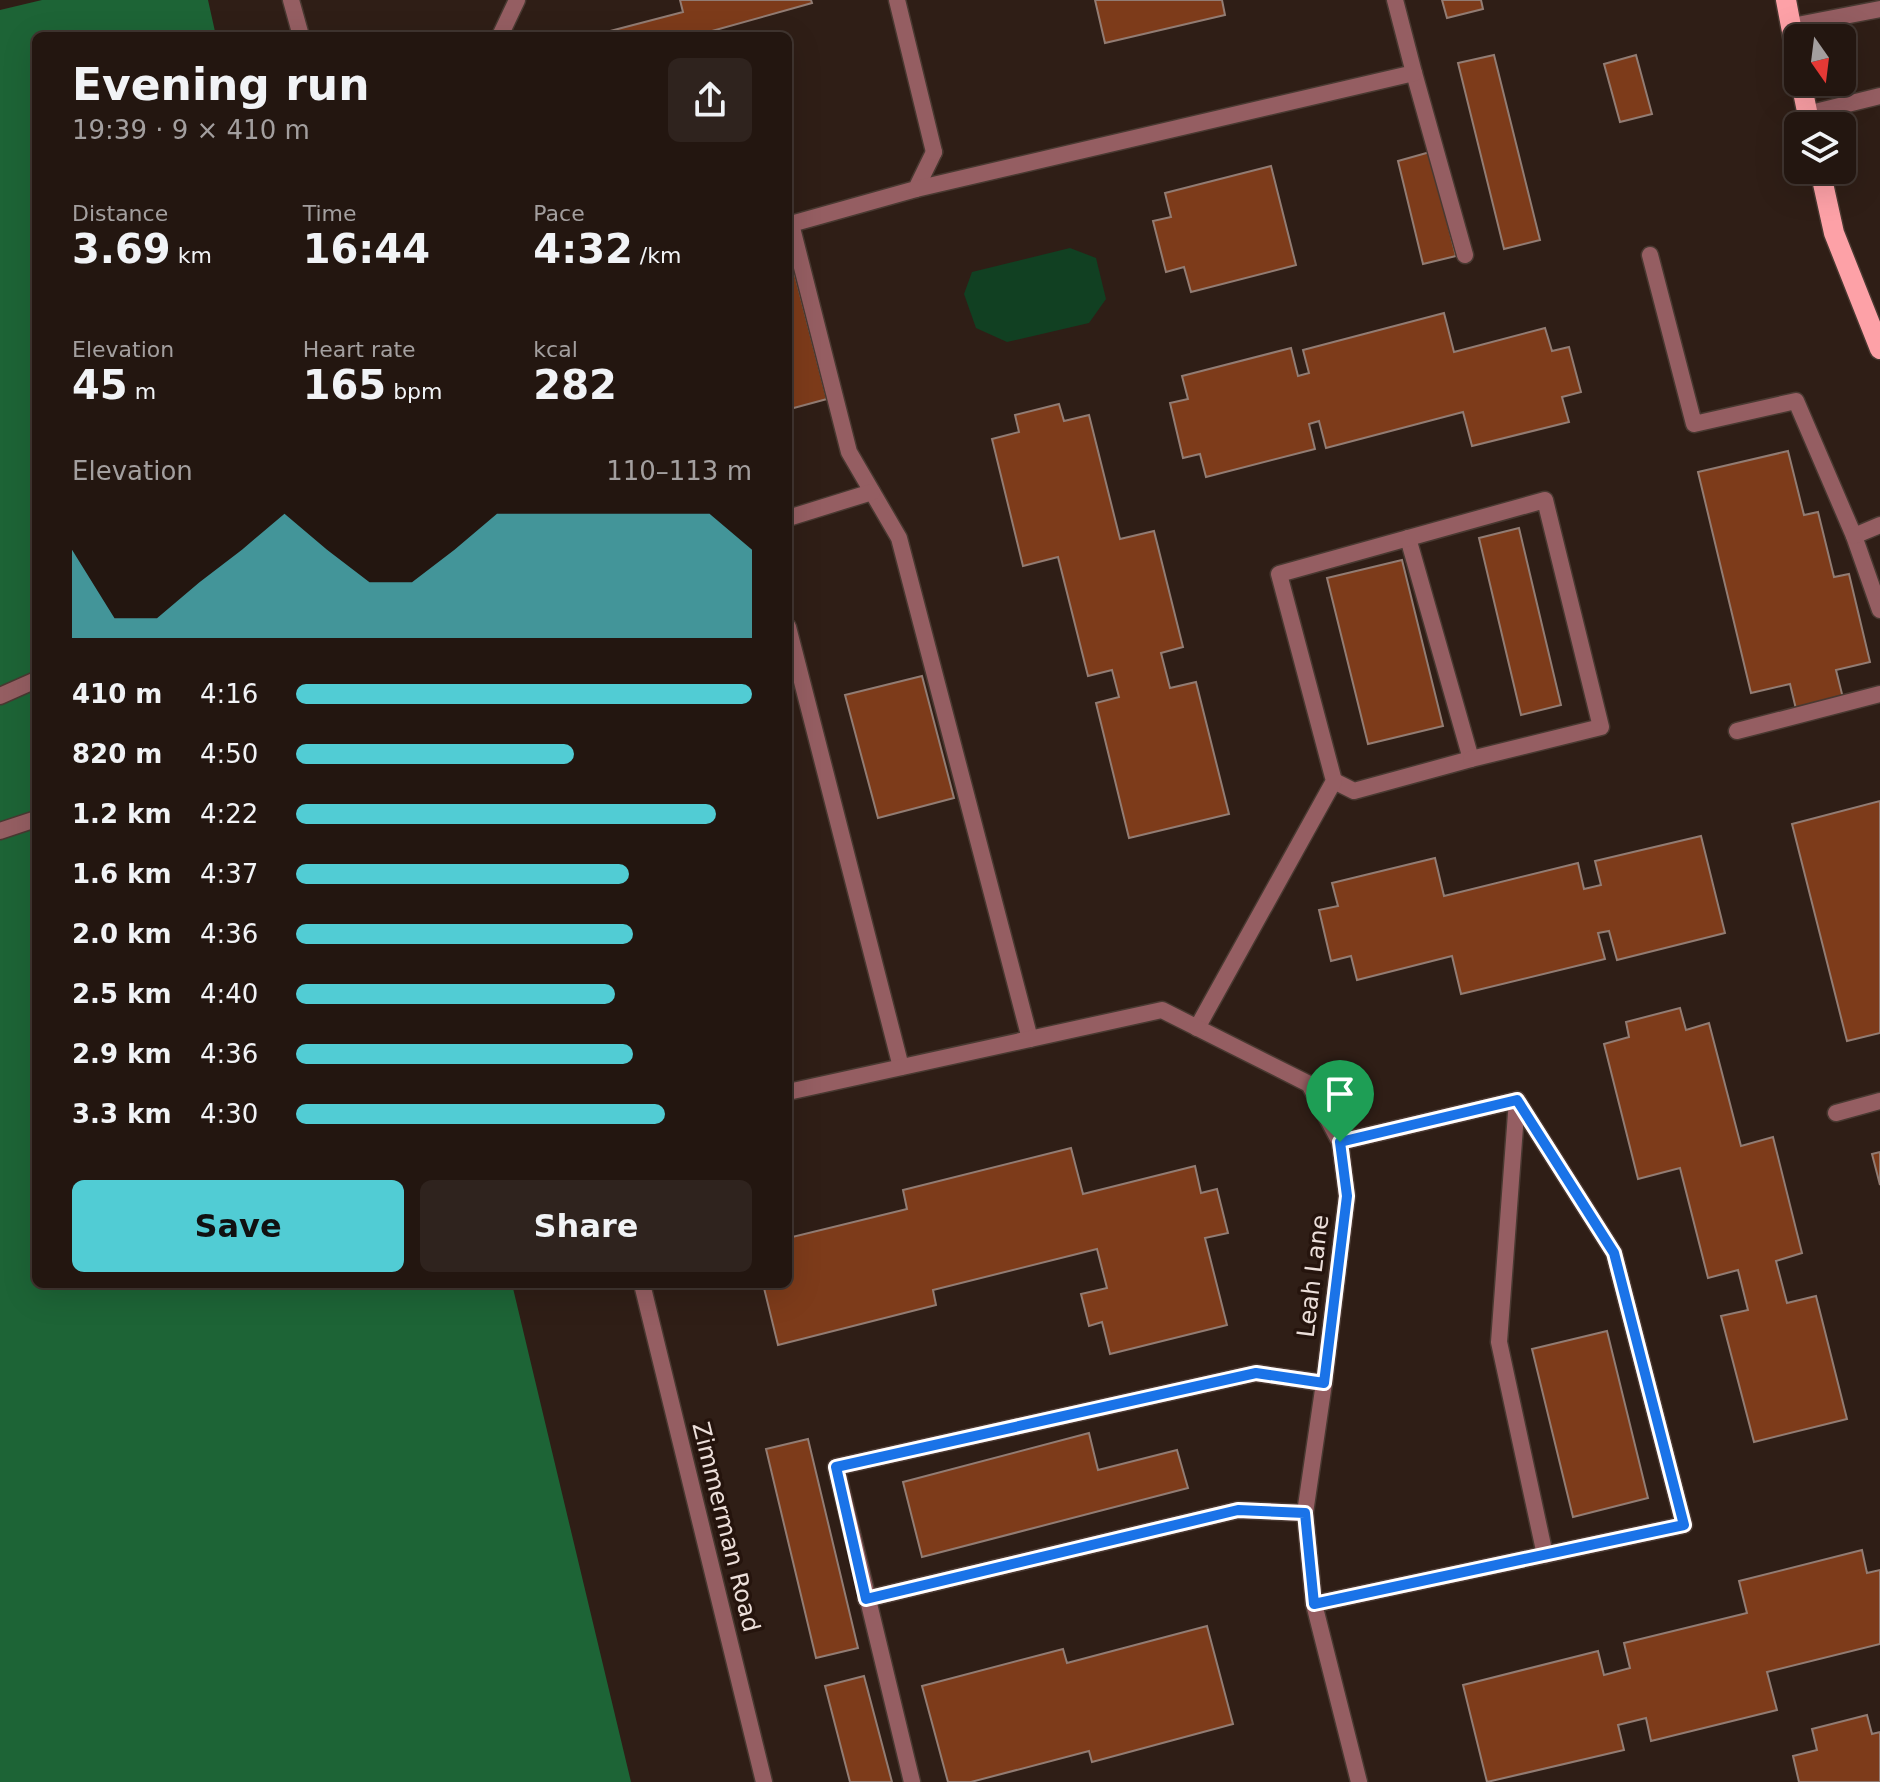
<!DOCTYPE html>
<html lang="en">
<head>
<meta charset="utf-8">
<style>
	:root { --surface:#231610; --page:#2f231e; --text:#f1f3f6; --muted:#a39f9f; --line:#403530; --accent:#51ccd4 }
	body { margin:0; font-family:"DejaVu Sans",sans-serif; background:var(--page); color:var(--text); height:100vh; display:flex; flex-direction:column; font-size:30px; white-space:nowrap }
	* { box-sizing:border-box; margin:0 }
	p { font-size:26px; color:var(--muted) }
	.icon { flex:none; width:44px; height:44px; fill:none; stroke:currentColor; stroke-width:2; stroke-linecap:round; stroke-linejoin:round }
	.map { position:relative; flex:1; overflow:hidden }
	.details { position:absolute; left:32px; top:32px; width:760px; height:1256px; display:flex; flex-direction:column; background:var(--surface); border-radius:12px; box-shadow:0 8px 32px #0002,0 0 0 2px var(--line) }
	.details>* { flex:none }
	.needle { width:52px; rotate:166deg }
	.fabs { position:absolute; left:1784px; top:24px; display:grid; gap:16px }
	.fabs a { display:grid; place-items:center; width:72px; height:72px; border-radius:12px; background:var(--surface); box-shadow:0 8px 32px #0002,0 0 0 2px var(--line); font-size:40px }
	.pin { position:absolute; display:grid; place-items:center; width:68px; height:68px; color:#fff; margin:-82px -34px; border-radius:50% 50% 50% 0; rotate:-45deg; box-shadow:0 0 8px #0007 }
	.pin .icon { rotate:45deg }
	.round { display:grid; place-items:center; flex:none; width:84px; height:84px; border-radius:12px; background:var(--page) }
	.head { display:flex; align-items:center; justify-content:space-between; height:136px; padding:0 40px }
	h1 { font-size:44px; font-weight:600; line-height:60px }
	.stats { display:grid; grid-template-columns:repeat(3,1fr); gap:12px; height:136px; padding:8px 40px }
	.stats div { display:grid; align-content:center }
	.stats b { font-size:40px; font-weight:600 }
	.stats small { font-size:22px; font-weight:400 }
	.stats p { font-size:22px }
	.chart { height:224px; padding:16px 40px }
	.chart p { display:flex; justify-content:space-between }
	.chart svg { width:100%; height:144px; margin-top:8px; fill:var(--accent); opacity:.7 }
	.primary-button { display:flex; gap:16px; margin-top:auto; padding:16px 40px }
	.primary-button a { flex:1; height:92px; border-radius:12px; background:var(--accent); color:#111; font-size:32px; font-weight:600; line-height:92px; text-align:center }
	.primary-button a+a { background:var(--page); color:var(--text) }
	ul { padding:0 40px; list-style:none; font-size:26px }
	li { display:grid; grid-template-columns:128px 96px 1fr; align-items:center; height:60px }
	li i { height:20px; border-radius:10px; background:var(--accent) }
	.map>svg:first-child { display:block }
</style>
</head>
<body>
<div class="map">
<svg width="1880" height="1782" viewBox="0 0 1880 1782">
	<rect width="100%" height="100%" fill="#2f1e16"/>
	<!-- green -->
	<polygon fill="#114022" points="1070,248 1096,258 1106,299 1089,323 1007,342 976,328 964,294 972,272"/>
	<!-- forest -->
	<polygon fill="#1d6436" points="42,0 208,0 216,36 36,36 36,1284 512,1284 631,1782 0,1782 0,10"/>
	<!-- building -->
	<g fill="#7d3b1a" stroke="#927c73" stroke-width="2">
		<polygon points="680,0 811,0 812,3 694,36 591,36 683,12"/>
		<polygon points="1095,0 1222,0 1225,15 1105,43"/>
		<polygon points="1442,0 1481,0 1483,9 1447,18"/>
		<polygon points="1494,55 1540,240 1504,249 1458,63"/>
		<polygon points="1636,55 1652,114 1620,122 1604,64"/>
		<polygon points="1430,152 1456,256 1423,264 1398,161"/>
		<polygon points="1271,166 1296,265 1191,292 1184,267 1166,272 1153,221 1171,217 1165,193"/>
		<polygon points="788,247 827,399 790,409 788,400"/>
		<polygon points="1444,313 1454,352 1545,328 1552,351 1569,347 1581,392 1562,397 1569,422 1472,446 1463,412 1326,448 1319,421 1309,424 1315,449 1206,477 1200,454 1183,458 1170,403 1188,399 1182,376 1291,348 1298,376 1309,373 1303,350"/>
		<polygon points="1059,404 1064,421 1089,415 1120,539 1154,531 1183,647 1161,653 1170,688 1196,682 1229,814 1129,838 1096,703 1119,697 1112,670 1088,676 1058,557 1023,566 992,439 1019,432 1015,415"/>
		<polygon points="1788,451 1804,515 1818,512 1834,577 1849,574 1870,662 1836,670 1843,698 1796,709 1790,684 1751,693 1698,472"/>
		<polygon points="1519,528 1561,705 1521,715 1479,538"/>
		<polygon points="1402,560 1443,726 1368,744 1327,578"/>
		<polygon points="922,676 954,798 878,818 845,695"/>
		<polygon points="1880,801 1880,1033 1847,1041 1792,824"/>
		<polygon points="1701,836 1725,933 1617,960 1609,931 1598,933 1605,959 1461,994 1452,956 1357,980 1351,956 1331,961 1319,910 1338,906 1332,883 1435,858 1444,896 1578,863 1584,889 1601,885 1595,861"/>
		<polygon points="1680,1008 1686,1030 1709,1023 1741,1146 1773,1137 1802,1253 1776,1261 1787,1303 1816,1296 1847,1419 1754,1442 1721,1316 1748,1310 1738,1270 1708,1278 1680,1168 1638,1179 1604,1044 1629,1037 1626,1022"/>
		<polygon points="1071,1148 1083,1194 1195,1166 1201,1193 1217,1189 1228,1233 1205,1238 1227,1325 1110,1354 1102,1322 1089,1326 1081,1294 1107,1288 1097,1249 933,1290 936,1305 778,1345 763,1284 788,1284 788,1238 907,1209 903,1190"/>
		<polygon points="1880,1152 1880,1185 1872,1154"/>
		<polygon points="1607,1331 1648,1498 1573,1517 1532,1349"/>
		<polygon points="1089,1433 1098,1470 1177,1450 1188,1488 922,1557 903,1482"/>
		<polygon points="808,1439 858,1648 816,1658 766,1449"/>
		<polygon points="1862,1550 1867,1573 1880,1570 1880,1644 1767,1672 1777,1710 1651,1741 1646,1718 1618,1725 1624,1750 1487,1782 1463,1685 1598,1651 1604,1675 1630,1668 1624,1643 1747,1613 1739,1581"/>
		<polygon points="1207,1626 1233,1724 1092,1762 1089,1751 971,1782 948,1782 922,1686 1063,1649 1067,1663"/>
		<polygon points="864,1676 892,1782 850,1782 825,1686"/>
		<polygon points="1867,1715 1872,1734 1880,1732 1880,1782 1799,1782 1793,1756 1817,1750 1812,1729"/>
	</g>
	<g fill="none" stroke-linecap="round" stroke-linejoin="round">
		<!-- lane casing -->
		<g stroke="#493931" stroke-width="19">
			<g id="lane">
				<polyline points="1792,26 1880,9"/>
				<polyline points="500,36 517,0"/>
				<polyline points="1414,73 1465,255"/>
				<polyline points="1807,114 1880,96"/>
				<polyline points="934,152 916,189 791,224 849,452 899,538 1030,1039"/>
				<polyline points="916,189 1414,73 1395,0"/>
				<polyline points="1650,255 1694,424 1796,401 1854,536 1880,610"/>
				<polyline points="788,518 872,492"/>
				<polyline points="1854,536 1880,525"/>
				<polyline points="788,627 901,1067"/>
				<polyline points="1737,731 1880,694"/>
				<polyline points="1334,781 1354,791 1471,759 1408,538"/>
				<polyline points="0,831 36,819"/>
				<polyline points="1197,1028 1334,781 1279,574 1545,500 1601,727 1471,759"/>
				<polyline points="1517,1100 1499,1342 1545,1555"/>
				<polyline points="1836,1113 1880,1101"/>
				<polyline points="1340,1142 1517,1100"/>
				<polyline points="866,1599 1238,1510 1305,1513"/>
				<polyline points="1314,1604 1684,1525 1614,1253 1517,1100"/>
				<polyline points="912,1782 836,1467 1256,1373 1324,1383"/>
			</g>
		</g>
		<!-- street casing -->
		<g stroke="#493931" stroke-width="19">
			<g id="street">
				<polyline points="291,0 301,36"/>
				<polyline points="897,0 934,152"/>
				<polyline points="0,696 36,680"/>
				<polyline points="788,1092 1162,1010 1309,1084 1340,1142 1347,1196 1324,1383 1305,1513 1314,1604 1359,1782"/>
				<polyline points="642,1284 764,1782"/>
			</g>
		</g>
		<!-- primary casing -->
		<g stroke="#493931" stroke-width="23">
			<g id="primary">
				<polyline points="1786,0 1798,63"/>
				<polyline points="1801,82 1810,126"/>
				<polyline points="1820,170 1834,233 1880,349"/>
			</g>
		</g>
		<!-- lane -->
		<use href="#lane" stroke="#955e62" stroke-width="16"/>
		<!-- street -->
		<use href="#street" stroke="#955e62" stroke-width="16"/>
		<!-- primary -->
		<use href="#primary" stroke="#fda1a7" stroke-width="20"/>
	</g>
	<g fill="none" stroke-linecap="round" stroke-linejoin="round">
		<!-- route casing -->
		<g stroke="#fff" stroke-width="16">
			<polygon id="route" points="1517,1100 1614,1253 1684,1525 1314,1604 1305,1513 1238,1510 866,1599 836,1467 1256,1373 1324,1383 1347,1196 1340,1142"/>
		</g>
		<!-- route -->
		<use href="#route" stroke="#1a73e8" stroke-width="10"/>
	</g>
	<g text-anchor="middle" stroke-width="7" stroke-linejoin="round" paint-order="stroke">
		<!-- street labels -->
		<g font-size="24" fill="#ecdfda" stroke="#25140d">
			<text transform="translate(1313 1276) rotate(-83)" y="8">Leah Lane</text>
			<text transform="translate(726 1527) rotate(76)" y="8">Zimmerman Road</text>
		</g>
	</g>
</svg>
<div class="fabs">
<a><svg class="needle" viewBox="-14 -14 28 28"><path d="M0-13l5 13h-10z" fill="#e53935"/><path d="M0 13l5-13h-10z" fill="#a39f9f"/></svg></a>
<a><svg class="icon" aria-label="layers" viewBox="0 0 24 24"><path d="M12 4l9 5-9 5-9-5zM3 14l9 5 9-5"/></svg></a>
</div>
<div class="pin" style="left:1340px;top:1142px;background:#1e9e55"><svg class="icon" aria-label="arrive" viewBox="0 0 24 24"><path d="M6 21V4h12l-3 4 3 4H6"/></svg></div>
<section class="details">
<div class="head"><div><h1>Evening run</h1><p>19:39 · 9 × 410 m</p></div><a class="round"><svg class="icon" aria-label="share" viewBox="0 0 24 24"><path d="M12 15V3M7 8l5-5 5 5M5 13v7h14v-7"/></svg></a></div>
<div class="stats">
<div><p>Distance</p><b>3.69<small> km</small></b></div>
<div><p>Time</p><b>16:44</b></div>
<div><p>Pace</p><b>4:32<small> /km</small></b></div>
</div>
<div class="stats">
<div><p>Elevation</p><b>45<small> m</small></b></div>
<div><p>Heart rate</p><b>165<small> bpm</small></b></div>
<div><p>kcal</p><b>282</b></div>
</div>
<div class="chart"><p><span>Elevation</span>110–113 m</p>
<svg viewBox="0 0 160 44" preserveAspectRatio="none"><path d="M0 44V17L10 38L20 38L30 27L40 17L50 6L60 17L70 27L80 27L90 17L100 6L110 6L120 6L130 6L140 6L150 6L160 17V44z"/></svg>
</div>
<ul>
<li><b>410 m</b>4:16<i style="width:100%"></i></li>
<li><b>820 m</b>4:50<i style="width:61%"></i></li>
<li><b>1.2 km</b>4:22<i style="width:92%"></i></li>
<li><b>1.6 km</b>4:37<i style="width:73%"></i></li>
<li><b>2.0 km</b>4:36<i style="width:74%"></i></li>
<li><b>2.5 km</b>4:40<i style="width:70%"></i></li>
<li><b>2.9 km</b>4:36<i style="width:74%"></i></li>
<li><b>3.3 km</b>4:30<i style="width:81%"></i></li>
</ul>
<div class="primary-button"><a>Save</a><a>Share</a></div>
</section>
</div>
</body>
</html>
